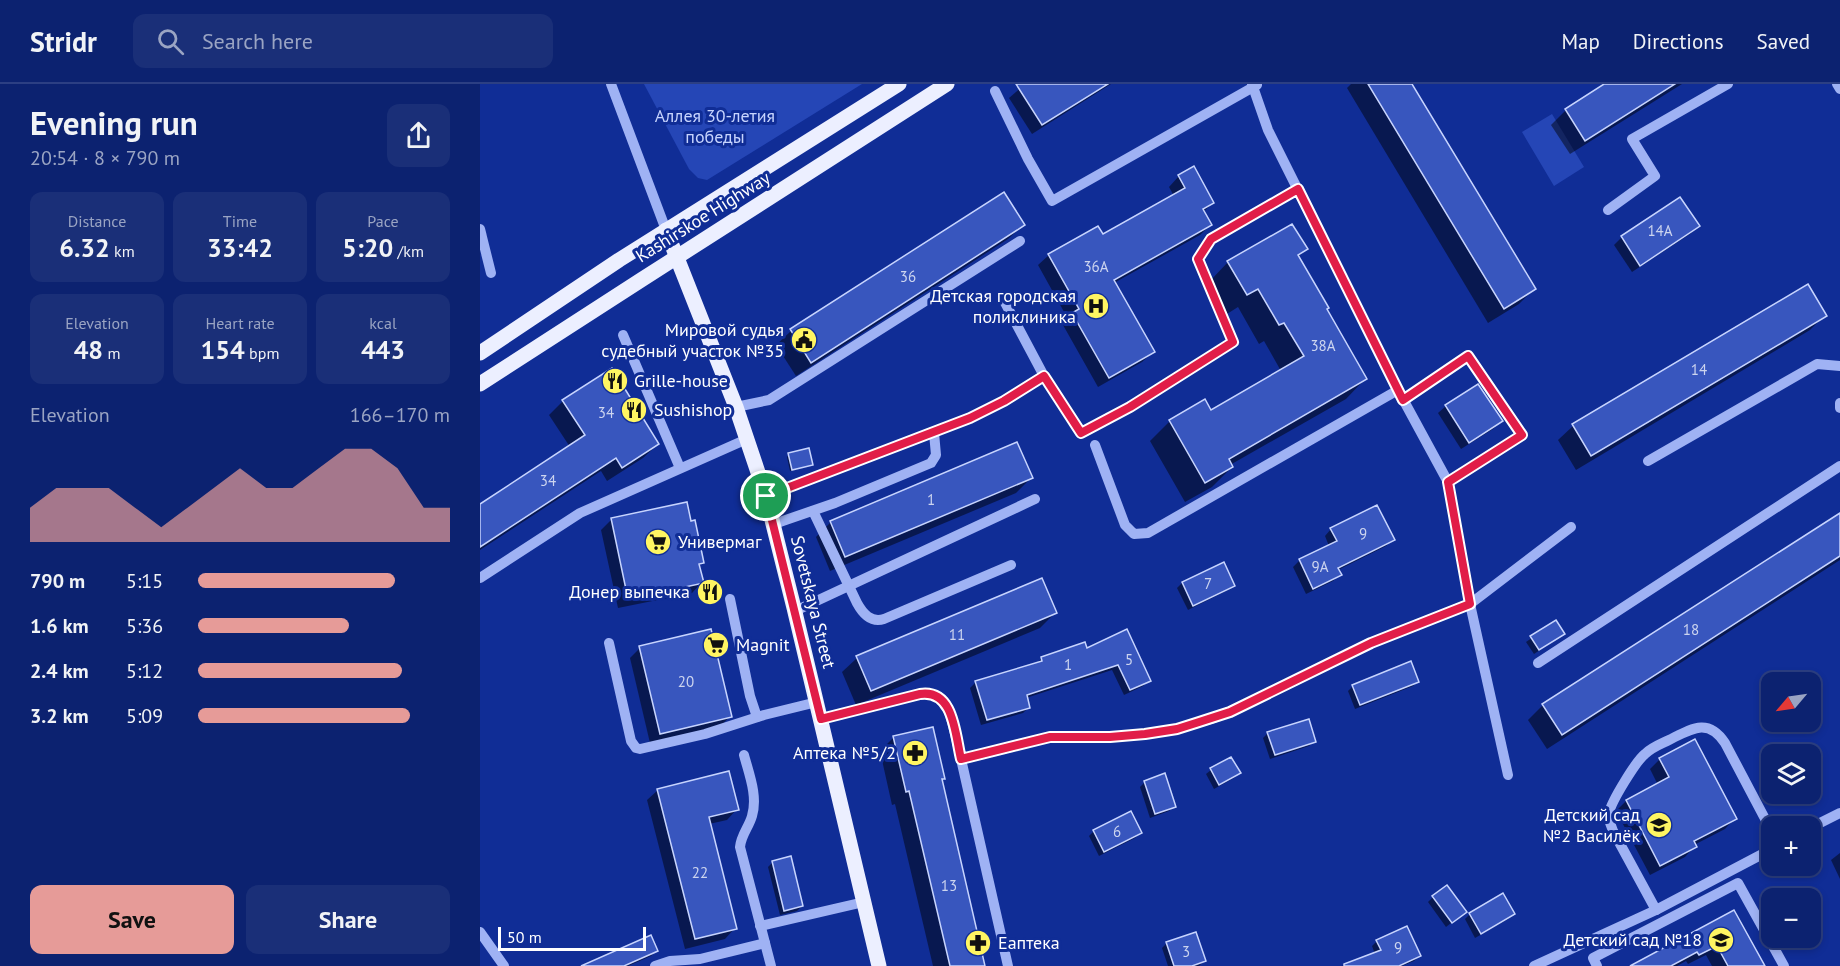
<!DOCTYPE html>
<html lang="en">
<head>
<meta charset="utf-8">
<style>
	:root { --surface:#0c2270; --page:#1a2f78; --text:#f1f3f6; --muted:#9aa4c3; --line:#2c3f83; --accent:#e69b98 }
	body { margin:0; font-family:"PT Sans",sans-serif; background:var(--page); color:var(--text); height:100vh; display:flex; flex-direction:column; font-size:22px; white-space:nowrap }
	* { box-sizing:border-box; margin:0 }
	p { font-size:20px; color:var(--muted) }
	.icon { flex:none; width:33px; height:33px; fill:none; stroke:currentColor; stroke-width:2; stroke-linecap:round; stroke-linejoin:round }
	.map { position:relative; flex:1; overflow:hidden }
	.side { display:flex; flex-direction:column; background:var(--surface); width:480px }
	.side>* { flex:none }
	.needle { width:39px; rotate:241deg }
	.controls { position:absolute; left:1281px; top:588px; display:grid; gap:12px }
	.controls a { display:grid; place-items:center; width:60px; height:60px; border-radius:12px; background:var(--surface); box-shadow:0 3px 9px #0003,0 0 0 2px var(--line); font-size:30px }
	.scale { position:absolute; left:18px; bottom:15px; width:148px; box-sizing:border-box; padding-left:6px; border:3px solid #fff; border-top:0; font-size:16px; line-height:21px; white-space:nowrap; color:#fff; -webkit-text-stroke:4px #102d96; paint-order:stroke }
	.pin { position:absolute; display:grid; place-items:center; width:51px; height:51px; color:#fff; margin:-26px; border:3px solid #fff; border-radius:50%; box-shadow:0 2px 6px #0007 }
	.round { display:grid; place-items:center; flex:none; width:63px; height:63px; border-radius:12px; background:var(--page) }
	.head { display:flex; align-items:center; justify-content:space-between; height:102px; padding:0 30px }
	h1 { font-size:33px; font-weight:700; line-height:45px }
	.figures { display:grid; grid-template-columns:repeat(3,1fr); gap:9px; height:102px; padding:6px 30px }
	.figures div { display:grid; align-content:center; border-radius:12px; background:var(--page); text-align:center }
	.figures b { font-size:26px; font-weight:700 }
	.figures small { font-size:16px; font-weight:400 }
	.figures p { font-size:16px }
	.chart { height:168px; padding:12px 30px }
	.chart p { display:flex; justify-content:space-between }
	.chart svg { width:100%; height:108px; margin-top:6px; fill:var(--accent); opacity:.7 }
	.action { display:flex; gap:12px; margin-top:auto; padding:12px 30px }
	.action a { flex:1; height:69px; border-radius:12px; background:var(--accent); color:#111; font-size:24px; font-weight:700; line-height:69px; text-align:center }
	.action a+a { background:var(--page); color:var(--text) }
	ul { padding:0 30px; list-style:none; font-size:20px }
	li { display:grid; grid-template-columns:96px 72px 1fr; align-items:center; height:45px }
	li i { height:15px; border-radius:8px; background:var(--accent) }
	header { display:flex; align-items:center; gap:36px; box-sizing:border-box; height:84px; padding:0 30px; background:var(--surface); border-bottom:2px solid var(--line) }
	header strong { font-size:28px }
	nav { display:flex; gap:33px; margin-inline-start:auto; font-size:21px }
	.search { width:420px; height:54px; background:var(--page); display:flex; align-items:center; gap:15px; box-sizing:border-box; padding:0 21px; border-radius:12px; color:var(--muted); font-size:22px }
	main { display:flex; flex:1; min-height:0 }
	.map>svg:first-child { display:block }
</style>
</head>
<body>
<header>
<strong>Stridr</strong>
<div class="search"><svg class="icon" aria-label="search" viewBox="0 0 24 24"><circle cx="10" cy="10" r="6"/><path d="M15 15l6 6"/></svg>Search here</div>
<nav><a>Map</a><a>Directions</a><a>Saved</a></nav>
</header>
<main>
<section class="side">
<div class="head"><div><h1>Evening run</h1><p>20:54 · 8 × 790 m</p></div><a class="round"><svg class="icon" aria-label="share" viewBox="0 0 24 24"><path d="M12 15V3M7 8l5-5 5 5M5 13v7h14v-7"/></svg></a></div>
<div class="figures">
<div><p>Distance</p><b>6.32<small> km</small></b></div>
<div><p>Time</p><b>33:42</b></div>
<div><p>Pace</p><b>5:20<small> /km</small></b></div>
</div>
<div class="figures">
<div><p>Elevation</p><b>48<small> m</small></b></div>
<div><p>Heart rate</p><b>154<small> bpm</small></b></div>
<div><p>kcal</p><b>443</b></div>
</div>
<div class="chart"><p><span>Elevation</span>166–170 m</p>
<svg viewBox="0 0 160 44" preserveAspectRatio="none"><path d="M0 44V30L10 22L20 22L30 22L40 30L50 38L60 30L70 22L80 14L90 22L100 22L110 14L120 6L130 6L140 14L150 30L160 30V44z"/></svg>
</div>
<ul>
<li><b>790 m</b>5:15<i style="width:78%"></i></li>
<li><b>1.6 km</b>5:36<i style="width:60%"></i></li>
<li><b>2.4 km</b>5:12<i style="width:81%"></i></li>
<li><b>3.2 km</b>5:09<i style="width:84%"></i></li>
</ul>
<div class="action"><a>Save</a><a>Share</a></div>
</section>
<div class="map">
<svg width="1360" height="882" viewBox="0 0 1360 882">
	<rect width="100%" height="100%" fill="#102d96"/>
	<!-- green -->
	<g fill="#2546b6">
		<polygon points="164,0 382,0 227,96 218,94 209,85"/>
		<polygon points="1072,30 1104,83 1074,102 1042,48"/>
	</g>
	<!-- shadow -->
	<g fill="#0007">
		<polygon points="545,0 631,0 552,50 529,14"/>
		<polygon points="871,0 931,0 1054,205 1039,220 1008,239 867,4"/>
		<polygon points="1127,0 1202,0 1090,70 1071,41 1086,26"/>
		<polygon points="699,92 733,119 723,128 730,141 720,151 634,199 673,268 662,278 618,303 583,241 588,235 558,181 569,171 622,152 694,112 689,103"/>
		<polygon points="543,141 528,155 316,292 296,261 311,247"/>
		<polygon points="1218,142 1210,150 1152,188 1134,161 1142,153"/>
		<polygon points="826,165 818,173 845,225 885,295 866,315 750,381 752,383 732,403 705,418 670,357 690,337 725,317 730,328 801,287 784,257 779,260 758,223 747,230 729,198 748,178"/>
		<polygon points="1345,231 1330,246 1096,386 1078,356 1093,342"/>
		<polygon points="83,317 178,360 163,374 127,397 121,387 0,466 0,422 90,363 69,331"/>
		<polygon points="966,322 1021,337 1013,345 981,365 958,329"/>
		<polygon points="309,371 332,380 329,382 310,387 307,373"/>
		<polygon points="551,394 536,409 350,487 336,453 351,438"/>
		<polygon points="1360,430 1360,476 1067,665 1048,636 1063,621"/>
		<polygon points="132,435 223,478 218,482 222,498 212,509 138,524 121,446"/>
		<polygon points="851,445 913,455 906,462 858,486 860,490 853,497 826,510 813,483 820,476 849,462 845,452"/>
		<polygon points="743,480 753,501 748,506 708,526 697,504 702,499"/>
		<polygon points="575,529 560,544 376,621 362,588 377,574"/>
		<polygon points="1075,538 1078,554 1054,570 1046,558"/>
		<polygon points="647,547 669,596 663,602 644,611 632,586 546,614 549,623 543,629 501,641 490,604 496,598 555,581 562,574 606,566"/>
		<polygon points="160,564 250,632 240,643 170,659 150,574"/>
		<polygon points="938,597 933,602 875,625 868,607 873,602"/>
		<polygon points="788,649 834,657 829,662 790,675 783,654"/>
		<polygon points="414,653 463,694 460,697 504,882 453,882 415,720 412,721 400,667"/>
		<polygon points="1180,675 1255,734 1245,745 1214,761 1215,762 1205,773 1170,791 1136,727 1146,717 1178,701 1170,685"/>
		<polygon points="731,686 759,689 754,694 734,705 726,690"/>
		<polygon points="665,698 694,722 689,727 670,734 660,703"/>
		<polygon points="178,706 257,725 247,736 229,740 255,844 245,855 205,865 167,716"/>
		<polygon points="650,729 660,749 655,754 619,772 609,752 614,747"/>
		<polygon points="1360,769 1360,795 1351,776"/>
		<polygon points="293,778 322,822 317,827 300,831 288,783"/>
		<polygon points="953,813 985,828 966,843 948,818"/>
		<polygon points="1254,828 1283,882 1232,882 1226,871 1208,880 1206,877 1197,882 1153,882"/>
		<polygon points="990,830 1033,830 1028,835 995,854 985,835"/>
		<polygon points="897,857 939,872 934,877 922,882 862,882 895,870 892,862"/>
		<polygon points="687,859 724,877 719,882 688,882 682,864"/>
		<polygon points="176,867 171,872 148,882 105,882"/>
	</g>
	<!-- building -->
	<g fill="#3856be" stroke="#c7d4fe" stroke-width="1.5">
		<polygon points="536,0 628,0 562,41"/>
		<polygon points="888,0 932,0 1056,205 1024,225"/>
		<polygon points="1124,0 1195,0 1105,57 1085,25"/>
		<polygon points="714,82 734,119 723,125 732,141 634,196 675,268 629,294 592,229 599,225 568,170 618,142 623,150 705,104 698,91"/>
		<polygon points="524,108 545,141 331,279 310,245"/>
		<polygon points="1200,113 1220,142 1160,182 1141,152"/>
		<polygon points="812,140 828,165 818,171 849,224 847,225 887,295 749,375 753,383 725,399 689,336 725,315 731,326 824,272 804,239 799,241 778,205 767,211 747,177"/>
		<polygon points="1328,200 1347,232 1111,372 1092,340"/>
		<polygon points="132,284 179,360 142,384 136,374 0,463 0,420 105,351 82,316"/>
		<polygon points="998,300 1023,337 989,359 965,321"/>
		<polygon points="537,358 553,394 365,473 350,437"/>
		<polygon points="329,364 333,381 312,386 308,369"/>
		<polygon points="207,418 211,437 215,436 224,479 219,480 224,499 148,515 131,434"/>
		<polygon points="897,421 915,456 858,484 862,491 833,505 819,475 857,457 850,444"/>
		<polygon points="1360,429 1360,472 1082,651 1062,620"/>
		<polygon points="744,478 755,502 713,522 702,498"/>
		<polygon points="562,494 577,529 391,607 376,572"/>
		<polygon points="1076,536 1085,550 1059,566 1050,552"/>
		<polygon points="231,545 252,633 180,650 159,562"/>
		<polygon points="647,545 671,597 650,606 638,581 547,611 550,624 507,636 495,597 562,577 561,573 605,558 607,564"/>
		<polygon points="931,577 939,598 880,621 872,601"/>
		<polygon points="829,635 836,658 795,671 787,648"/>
		<polygon points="453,643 465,695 462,695 505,882 470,882 429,707 426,708 413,652"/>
		<polygon points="1215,655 1257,735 1214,757 1217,763 1180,782 1146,716 1189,693 1179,674"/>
		<polygon points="751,673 761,689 739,701 730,684"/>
		<polygon points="249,687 259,726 229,733 257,845 215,855 177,705"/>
		<polygon points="685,689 696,723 675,730 664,697"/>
		<polygon points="651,727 662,749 624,768 613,746"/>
		<polygon points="311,772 323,822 304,827 292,777"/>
		<polygon points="967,801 987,828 972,839 952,812"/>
		<polygon points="1023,809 1035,830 1001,850 989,829"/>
		<polygon points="1254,826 1285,882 1248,882 1237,862 1219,871 1217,868 1191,882 1150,882"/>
		<polygon points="927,842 941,872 919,882 864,882 864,880 901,866 896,856"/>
		<polygon points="716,848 726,877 712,882 694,882 686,858"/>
		<polygon points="171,851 178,867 144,882 101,882"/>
	</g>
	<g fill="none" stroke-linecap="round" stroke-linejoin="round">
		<!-- minor -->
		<g stroke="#9fb2f4" stroke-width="10">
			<polyline points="131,0 186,146"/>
			<polyline points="772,0 788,46 918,306 968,398 990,520 1028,691"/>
			<polyline points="1357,0 1360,5"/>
			<polyline points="515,7 548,75 572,117 777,1"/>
			<polyline points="1128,126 1175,92 1152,55 1248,0"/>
			<polyline points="0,145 11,189"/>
			<polyline points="143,251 200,384"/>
			<polyline points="564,292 601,349 650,323 753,258 718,175 731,155 818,105"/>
			<polyline points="923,316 988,272 1042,351 968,398"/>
			<polyline points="1360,319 1360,324"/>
			<polyline points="256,323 289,316 540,157"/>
			<polyline points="615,361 645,441 654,450 668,449 918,306"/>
			<polyline points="1168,377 1337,280 1360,282"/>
			<polyline points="286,412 490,334 524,317 564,292 522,213"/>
			<path d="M333,427L377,519C383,530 391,539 404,535L531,481"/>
			<polyline points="294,440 355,419 451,379 456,371 454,349"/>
			<polyline points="0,494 100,429 267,355"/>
			<polyline points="250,515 270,612 277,633"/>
			<polyline points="315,527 555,415"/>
			<polyline points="129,559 151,657 156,664 160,665 225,650 284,631 337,618"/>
			<polyline points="1058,579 1360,382"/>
			<path d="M341,635L440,610C465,607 468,622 473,642C476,653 478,664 481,675L570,653H630L665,650L697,645L734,634L771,618L891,559L990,520L1091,443"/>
			<path d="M264,671C269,690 278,712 272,732C269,743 261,751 260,763L291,882"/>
			<polyline points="481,675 528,882"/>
			<polyline points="1330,744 1360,729"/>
			<path d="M1176,826L1133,747C1131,741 1128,736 1129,729C1131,718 1156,677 1165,670C1172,663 1181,660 1189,656C1211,645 1228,633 1245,659L1292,748"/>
			<polyline points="280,842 384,818"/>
			<polyline points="0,848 24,882"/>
			<polyline points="175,882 190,877 220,875 285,859"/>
			<polyline points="1054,882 1176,826 1292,765"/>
			<polyline points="1117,882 1113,874 1258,799 1304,882"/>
		</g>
		<!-- major -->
		<g stroke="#ecefff" stroke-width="15">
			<polyline points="186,146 256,323 286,412 314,524 399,882"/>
			<polyline points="0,269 139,176 419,0"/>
			<path d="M0,300C155,199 312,100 467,0"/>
		</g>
	</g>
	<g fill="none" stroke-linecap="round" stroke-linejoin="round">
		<!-- route casing -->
		<g stroke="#fff" stroke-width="12">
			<path id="route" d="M818,105L923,316L988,272L1042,351L968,398L990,520L891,559L750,628L716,639L697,645L665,650L630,653H570L481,675C475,650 474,605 440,610L341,635L286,412L490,334L524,317L564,292L601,349L650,323L753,258L718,175L731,155Z"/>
		</g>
		<!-- route -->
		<use href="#route" stroke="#e11d48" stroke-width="8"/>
	</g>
	<!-- icons -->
	<defs>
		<g id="hospital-disc" transform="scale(1.35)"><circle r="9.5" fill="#fff562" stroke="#102d96"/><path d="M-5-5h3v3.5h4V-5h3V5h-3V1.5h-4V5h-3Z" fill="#111"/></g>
		<g id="civic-disc" transform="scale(1.35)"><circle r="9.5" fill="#fff562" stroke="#102d96"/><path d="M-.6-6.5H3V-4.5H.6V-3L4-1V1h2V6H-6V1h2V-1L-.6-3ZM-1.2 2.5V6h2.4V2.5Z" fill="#111"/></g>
		<g id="restaurant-disc" transform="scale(1.35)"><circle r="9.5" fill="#fff562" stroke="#102d96"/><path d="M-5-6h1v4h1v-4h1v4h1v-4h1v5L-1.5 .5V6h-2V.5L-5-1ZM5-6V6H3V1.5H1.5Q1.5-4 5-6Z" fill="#111"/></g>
		<g id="supermarket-disc" transform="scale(1.35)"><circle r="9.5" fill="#fff562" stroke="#102d96"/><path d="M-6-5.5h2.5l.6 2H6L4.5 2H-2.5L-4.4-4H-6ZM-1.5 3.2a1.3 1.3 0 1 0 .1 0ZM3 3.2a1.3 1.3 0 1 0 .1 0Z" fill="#111"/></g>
		<g id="pharmacy-disc" transform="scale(1.35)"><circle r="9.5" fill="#fff562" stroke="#102d96"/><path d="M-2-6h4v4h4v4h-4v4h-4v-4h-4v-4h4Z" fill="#111"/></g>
		<g id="school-disc" transform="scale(1.35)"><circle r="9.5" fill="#fff562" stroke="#102d96"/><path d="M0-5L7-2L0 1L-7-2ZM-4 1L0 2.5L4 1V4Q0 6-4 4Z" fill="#111"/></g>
	</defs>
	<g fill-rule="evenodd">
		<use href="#hospital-disc" x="616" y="222"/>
		<use href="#civic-disc" x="324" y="256"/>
		<use href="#restaurant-disc" x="135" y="297"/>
		<use href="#restaurant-disc" x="154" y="326"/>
		<use href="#supermarket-disc" x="178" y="458"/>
		<use href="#restaurant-disc" x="230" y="508"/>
		<use href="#supermarket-disc" x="236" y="561"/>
		<use href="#pharmacy-disc" x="435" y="669"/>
		<use href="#school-disc" x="1179" y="741"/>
		<use href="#school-disc" x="1241" y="856"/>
		<use href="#pharmacy-disc" x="498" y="859"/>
	</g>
	<g text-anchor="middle" stroke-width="6" stroke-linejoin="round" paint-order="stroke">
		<!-- number labels -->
		<g font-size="15" fill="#cdd5ef">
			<text x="1180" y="152">14А</text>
			<text x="616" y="188">36А</text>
			<text x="428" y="198">36</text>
			<text x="843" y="267">38А</text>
			<text x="1219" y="291">14</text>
			<text x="126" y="334">34</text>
			<text x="68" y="402">34</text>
			<text x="451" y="421">1</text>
			<text x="883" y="455">9</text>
			<text x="840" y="488">9А</text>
			<text x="728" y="505">7</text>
			<text x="1211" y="551">18</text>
			<text x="477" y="556">11</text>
			<text x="649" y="581">5</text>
			<text x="588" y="586">1</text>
			<text x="206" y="603">20</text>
			<text x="637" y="753">6</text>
			<text x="220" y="794">22</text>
			<text x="469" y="807">13</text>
			<text x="918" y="869">9</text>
			<text x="706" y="873">3</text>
		</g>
		<!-- park labels -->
		<g font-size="18" fill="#c7d4fe" stroke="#102d96">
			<text x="235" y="38">Аллея 30-летия<tspan x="235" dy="21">победы</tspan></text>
		</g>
		<!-- street labels -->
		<g font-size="18" fill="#fff" stroke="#102d96">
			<text transform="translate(223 133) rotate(-32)" y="6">Kashirskoe Highway</text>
			<text transform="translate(333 518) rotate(76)" y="6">Sovetskaya Street</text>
		</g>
		<!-- poi labels -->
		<g font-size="18" fill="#fff" stroke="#102d96" text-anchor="end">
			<text x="596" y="218">Детская городская<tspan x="596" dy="21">поликлиника</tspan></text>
			<text x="304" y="252">Мировой судья<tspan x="304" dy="21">судебный участок №35</tspan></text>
			<text x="154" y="303" text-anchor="start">Grille-house</text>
			<text x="174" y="332" text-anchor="start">Sushishop</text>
			<text x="198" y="464" text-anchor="start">Универмаг</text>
			<text x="210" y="514">Донер выпечка</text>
			<text x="256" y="567" text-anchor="start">Magnit</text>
			<text x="416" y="675">Аптека №5/2</text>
			<text x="1160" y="737">Детский сад<tspan x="1160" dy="21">№2 Василёк</tspan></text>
			<text x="1222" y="862">Детский сад №18</text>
			<text x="518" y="865" text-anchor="start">Еаптека</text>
		</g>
	</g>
</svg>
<div class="controls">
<a><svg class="needle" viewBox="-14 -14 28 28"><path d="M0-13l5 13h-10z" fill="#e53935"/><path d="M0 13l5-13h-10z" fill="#9aa4c3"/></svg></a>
<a><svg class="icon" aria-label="layers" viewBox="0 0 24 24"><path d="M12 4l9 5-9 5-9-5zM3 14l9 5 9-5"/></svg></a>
<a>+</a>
<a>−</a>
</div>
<div class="scale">50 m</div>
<div class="pin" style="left:286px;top:412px;background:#1e9e55"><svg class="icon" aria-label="arrive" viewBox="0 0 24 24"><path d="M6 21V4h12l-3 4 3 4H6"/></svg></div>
</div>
</main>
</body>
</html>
